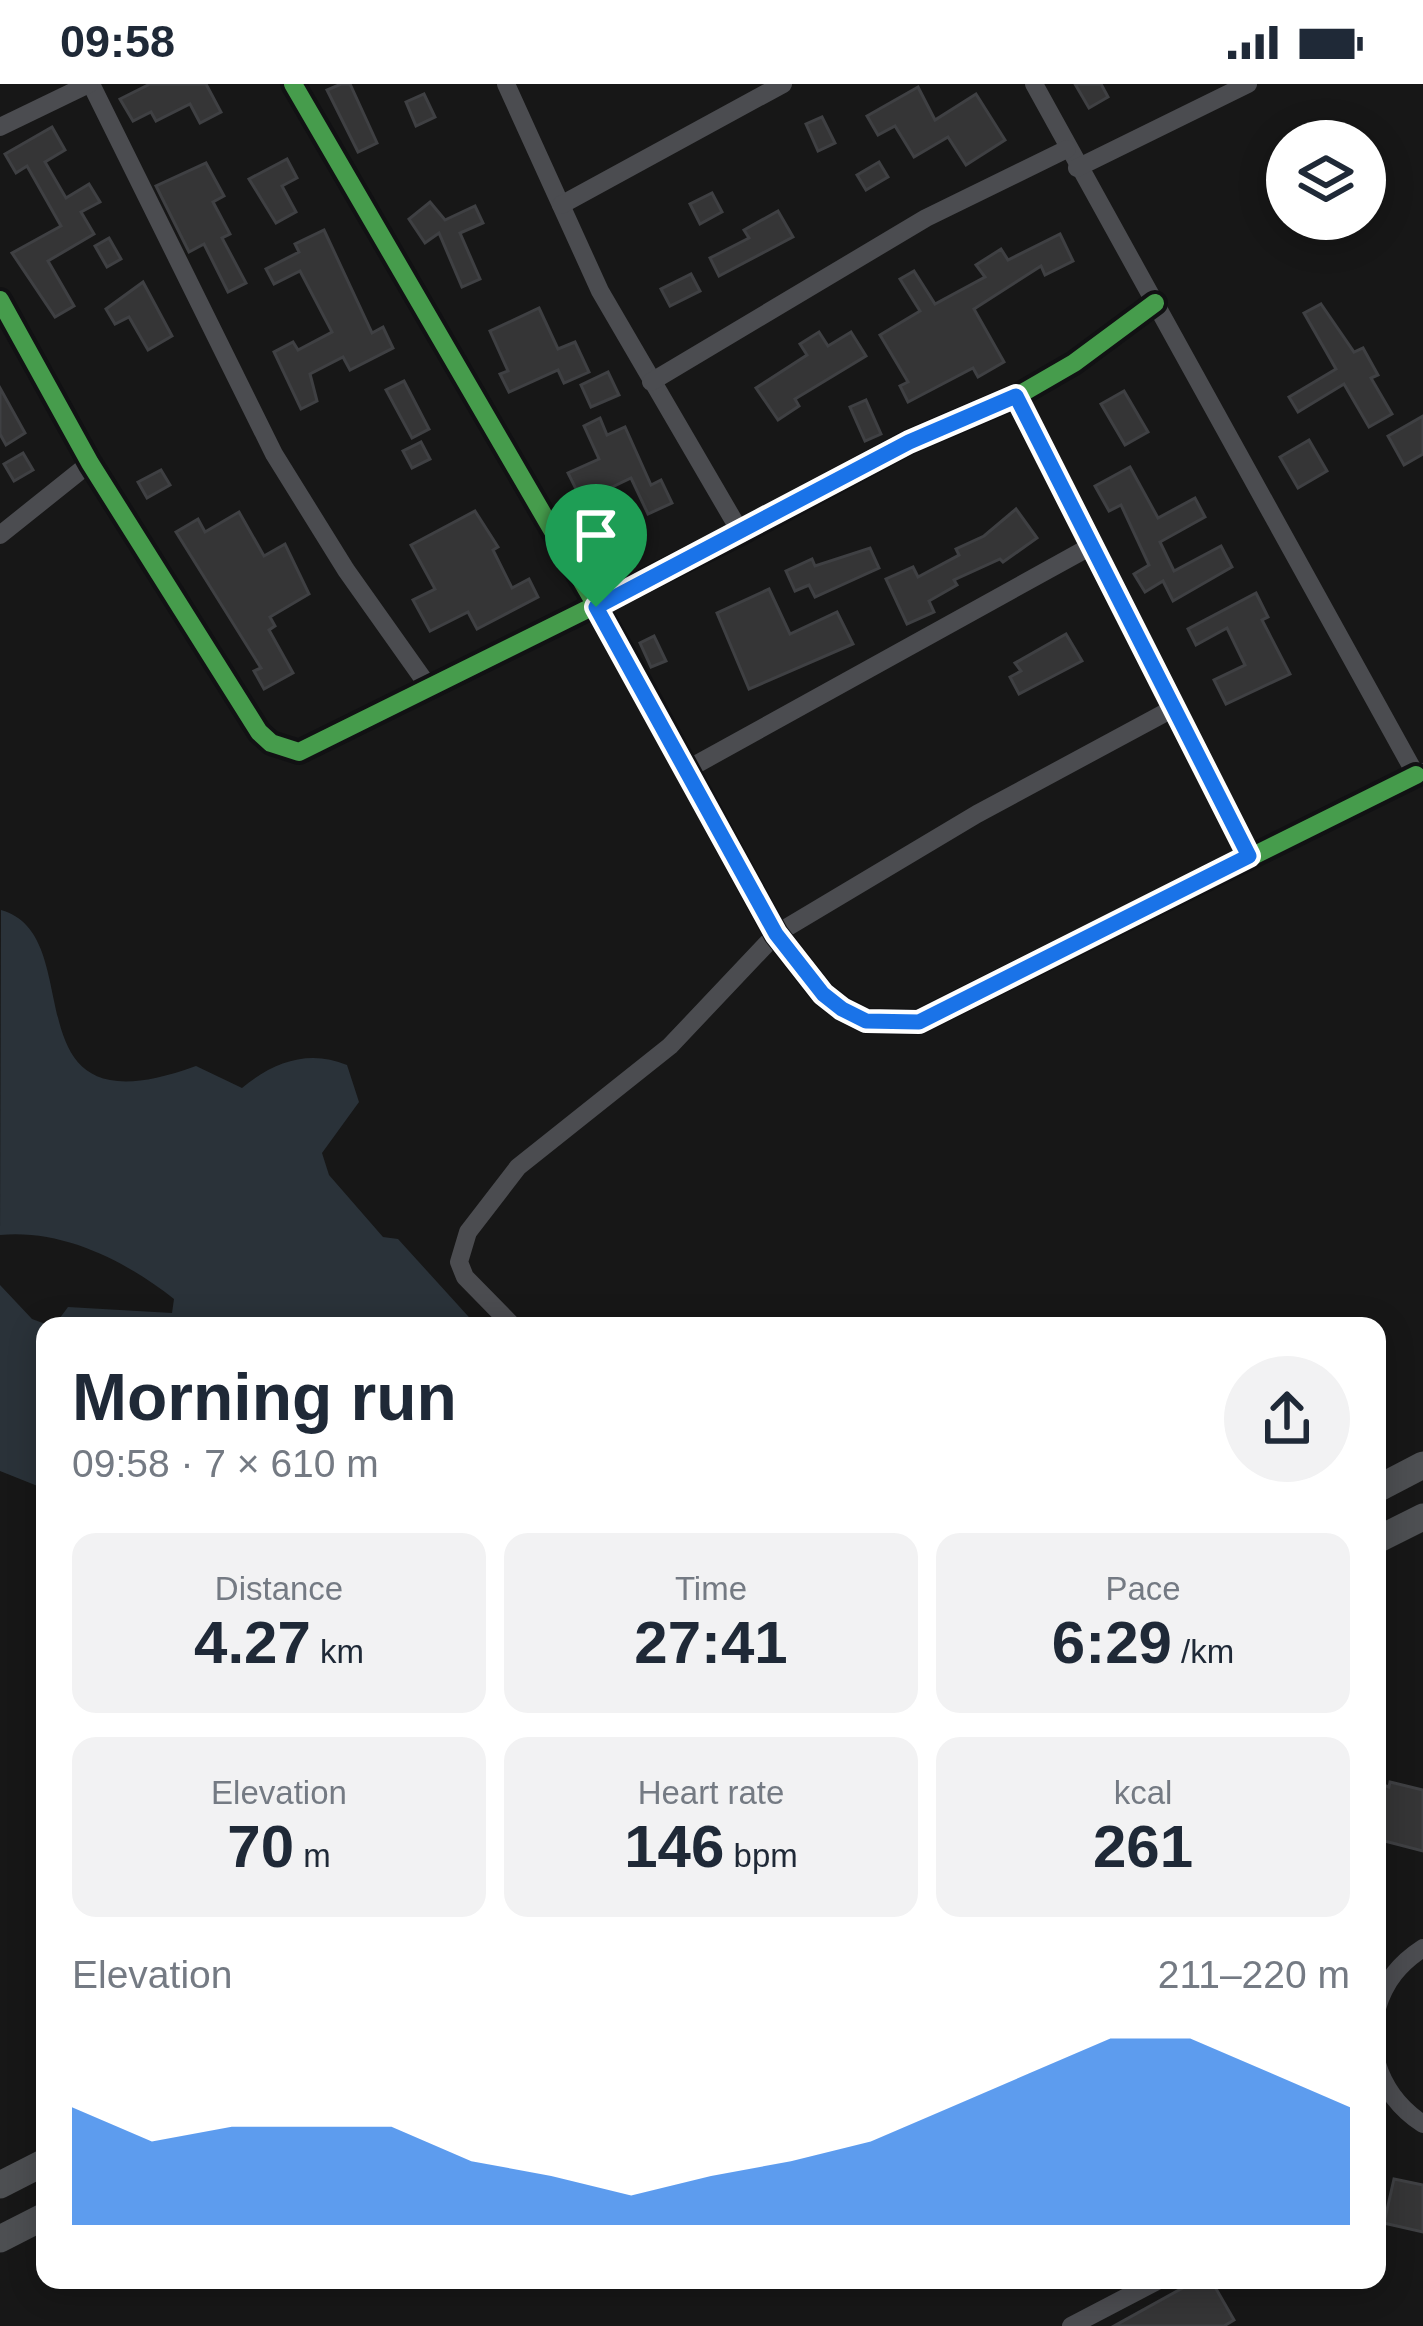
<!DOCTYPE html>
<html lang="en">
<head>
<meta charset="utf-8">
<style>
	:root { --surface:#fff; --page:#f2f2f3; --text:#1f2937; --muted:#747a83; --accent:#1a73e8 }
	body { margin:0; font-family:Helvetica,sans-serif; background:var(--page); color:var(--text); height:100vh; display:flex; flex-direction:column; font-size:45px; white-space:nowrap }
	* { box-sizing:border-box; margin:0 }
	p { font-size:39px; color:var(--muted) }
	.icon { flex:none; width:66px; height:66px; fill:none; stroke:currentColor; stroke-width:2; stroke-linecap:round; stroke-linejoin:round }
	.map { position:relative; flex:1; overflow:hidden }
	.drawer { position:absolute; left:36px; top:1233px; width:1350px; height:972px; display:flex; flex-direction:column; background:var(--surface); border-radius:24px; box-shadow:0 6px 30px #0003 }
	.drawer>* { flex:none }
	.controls { position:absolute; left:1266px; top:36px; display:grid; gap:24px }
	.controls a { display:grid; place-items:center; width:120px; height:120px; border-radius:50%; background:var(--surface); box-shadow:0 6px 30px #0003; font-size:60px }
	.pin { position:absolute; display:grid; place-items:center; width:102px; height:102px; color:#fff; margin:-123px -51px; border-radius:50% 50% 50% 0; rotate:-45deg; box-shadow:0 0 12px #0007 }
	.pin .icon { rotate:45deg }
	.round { display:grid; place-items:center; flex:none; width:126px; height:126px; border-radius:63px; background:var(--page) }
	.head { display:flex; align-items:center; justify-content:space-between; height:204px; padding:0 36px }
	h1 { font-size:66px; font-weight:700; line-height:90px }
	.metrics { display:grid; grid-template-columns:repeat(3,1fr); gap:18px; height:204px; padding:12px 36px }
	.metrics div { display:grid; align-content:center; border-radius:24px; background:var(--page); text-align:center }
	.metrics b { font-size:60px; font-weight:700 }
	.metrics small { font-size:33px; font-weight:400 }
	.metrics p { font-size:33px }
	.chart { height:336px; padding:24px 36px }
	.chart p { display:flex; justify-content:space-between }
	.chart svg { width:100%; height:216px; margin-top:12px; fill:var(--accent); opacity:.7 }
	.status { display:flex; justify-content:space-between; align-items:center; height:84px; padding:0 60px; background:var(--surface); direction:ltr }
	.status svg { height:33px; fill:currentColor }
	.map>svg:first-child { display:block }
</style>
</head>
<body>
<div class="status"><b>09:58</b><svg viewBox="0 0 49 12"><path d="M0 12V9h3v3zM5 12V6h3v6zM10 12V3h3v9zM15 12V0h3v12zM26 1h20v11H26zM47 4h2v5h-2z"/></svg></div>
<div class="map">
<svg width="1423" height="2242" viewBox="0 0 1423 2242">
	<rect width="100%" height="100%" fill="#171717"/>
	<!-- water -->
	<g fill="#2a3239">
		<path d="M1,826C94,852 0,1054 196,982L242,1004C273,978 309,965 347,981L359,1018L322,1069L329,1091L383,1153L398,1155L477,1242H54L68,1223L172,1229L174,1215C126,1177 63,1145 0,1151Z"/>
		<polygon points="0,1201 32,1235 51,1242 45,1242 45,1405 0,1387"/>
	</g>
	<!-- building -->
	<g fill="#353536" stroke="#3f4043" stroke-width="3">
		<polygon points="150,0 206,0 221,28 200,39 190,20 156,37 151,28 133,37 120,15"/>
		<polygon points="341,0 350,0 377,59 358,68 327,6"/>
		<polygon points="1075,0 1101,0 1108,13 1089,24"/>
		<polygon points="918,3 935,36 976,10 1005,56 966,81 948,53 914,73 895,42 878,51 867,32"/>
		<polygon points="424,10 435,33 416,42 406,18"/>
		<polygon points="822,33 835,59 818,67 806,40"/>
		<polygon points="52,43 65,66 45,78 66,114 89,100 100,118 81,128 94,150 48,177 74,222 55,233 12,169 61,142 27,82 16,89 5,70"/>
		<polygon points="287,75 297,94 282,102 296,128 276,139 249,95"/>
		<polygon points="879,78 888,93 866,106 857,91"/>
		<polygon points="206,79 224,112 213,118 230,150 222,154 246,199 228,208 204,160 189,168 156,102"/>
		<polygon points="712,109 722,128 700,140 690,120"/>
		<polygon points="430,118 445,136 475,122 483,139 460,149 480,195 462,203 439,149 425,159 409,135"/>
		<polygon points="778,127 793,153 719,192 710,174 749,154 744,146"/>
		<polygon points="324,146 372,249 383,243 393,264 350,286 343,273 310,290 317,317 301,325 274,268 293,258 298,266 332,248 300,187 274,200 266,185 299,168 295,160"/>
		<polygon points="1060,150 1073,177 1045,191 1041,182 974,225 1004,278 978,293 973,284 908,318 900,302 908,298 880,251 920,227 900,195 914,187 935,220 985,193 976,181 1001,165 1008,176"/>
		<polygon points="109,154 121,175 107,183 95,162"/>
		<polygon points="691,190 700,207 670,222 661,205"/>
		<polygon points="143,198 172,252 148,266 129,233 115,240 106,225"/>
		<polygon points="1321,220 1354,268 1363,264 1378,291 1371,294 1392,330 1369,343 1344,300 1298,328 1289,313 1336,285 1304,229"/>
		<polygon points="539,224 558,265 575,258 589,288 564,299 558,286 509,308 500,290 508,287 490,247"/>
		<polygon points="819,248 828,262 851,248 866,272 795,315 799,322 778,336 756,304 807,271 800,260"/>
		<polygon points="608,288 619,311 591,323 581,301"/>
		<polygon points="404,297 429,345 412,354 386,306"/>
		<polygon points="0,304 25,349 6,361 0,350"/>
		<polygon points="1124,307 1148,348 1125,361 1101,320"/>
		<polygon points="866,316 881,350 865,357 850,323"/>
		<polygon points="1423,332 1423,370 1404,381 1388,352"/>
		<polygon points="600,334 607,351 625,343 651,401 661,396 672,419 648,430 631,394 602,408 618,442 599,451 568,389 599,375 584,342"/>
		<polygon points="1309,356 1327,387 1298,404 1280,373"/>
		<polygon points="421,358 430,375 412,384 403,367"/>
		<polygon points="23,369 33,386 14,397 4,380"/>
		<polygon points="1130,383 1158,434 1195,414 1205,433 1160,458 1174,487 1221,462 1232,483 1173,517 1163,497 1145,508 1134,490 1149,481 1121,421 1109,427 1095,402"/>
		<polygon points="161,386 170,401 147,414 138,398"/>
		<polygon points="1016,425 1037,454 1003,478 1000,475 954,496 957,501 929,517 934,528 907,540 886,495 913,483 918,493 959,471 956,465 984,452"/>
		<polygon points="475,427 498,463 493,466 512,504 529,495 538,513 477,545 468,528 430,547 413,516 435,505 411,461"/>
		<polygon points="239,428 264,472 285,460 309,510 270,533 275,542 269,546 293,589 264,605 254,587 261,584 176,448 198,435 205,448"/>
		<polygon points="870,464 879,484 815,513 809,501 795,507 786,487 812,475 815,482"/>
		<polygon points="769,505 790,550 837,528 853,560 749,605 717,529"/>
		<polygon points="1256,509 1268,533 1262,536 1290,590 1226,620 1214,596 1245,581 1227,544 1196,561 1188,545"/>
		<polygon points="1066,550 1082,577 1019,610 1010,593 1021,587 1015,579"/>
		<polygon points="654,552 666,577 651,583 640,559"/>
		<polygon points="1390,1698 1423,1706 1423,1767 1377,1755 1377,1699 1389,1703"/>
		<polygon points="1394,2095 1423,2101 1423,2148 1384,2139"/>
		<polygon points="1197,2196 1211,2196 1234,2236 1224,2242 1114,2242"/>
	</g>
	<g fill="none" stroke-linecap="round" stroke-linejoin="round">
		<!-- street -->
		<g stroke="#4b4c50" stroke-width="18">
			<polyline points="91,0 274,370 346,486 431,606"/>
			<polyline points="293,0 630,580 776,850 823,910 843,925 866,937 919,938 1416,691"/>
			<polyline points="506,0 600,207 741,449"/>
			<polyline points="1034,0 1416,691 1423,688"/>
			<polyline points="0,43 89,0"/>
			<polyline points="1077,84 1248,0"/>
			<polyline points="561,121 783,0"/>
			<polyline points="0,216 90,379 259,648 271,659 299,668 741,449 909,358 1017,312 1074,279 1155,219"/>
			<polyline points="651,298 926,134 1067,65"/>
			<polyline points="1017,312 1249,773"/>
			<polyline points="0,451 90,379"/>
			<polyline points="688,685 1093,461"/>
			<polyline points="513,1242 465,1193 459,1178 468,1148 518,1083 670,962 776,850 977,730 1172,625"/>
			<path d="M1377,1924C1385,1897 1400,1879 1423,1864"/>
			<path d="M1377,1980C1385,2006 1400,2025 1423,2040"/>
			<polyline points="1071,2242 1159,2196"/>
		</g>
		<!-- primary -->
		<g stroke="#4d4f52" stroke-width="27">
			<polyline points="1377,1405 1423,1381"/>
			<polyline points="1377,1456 1423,1433"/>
			<polyline points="0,2101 45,2078"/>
			<polyline points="0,2155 45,2132"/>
		</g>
		<!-- cycleway casing -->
		<g stroke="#111113" stroke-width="26">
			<g id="cycleway">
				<polyline points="293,0 630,580 776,850 823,910 843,925 866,937 919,938 1416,691"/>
				<polyline points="0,216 90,379 259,648 271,659 299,668 741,449 909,358 1017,312 1074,279 1155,219"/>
			</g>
		</g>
		<!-- cycleway -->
		<use href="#cycleway" stroke="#469c4c" stroke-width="18"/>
	</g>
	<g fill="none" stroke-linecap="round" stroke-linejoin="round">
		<!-- route casing -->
		<g stroke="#fff" stroke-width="24">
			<polygon id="route" points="1016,312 1249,772 919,938 866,937 842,925 823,910 776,850 596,523 909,358"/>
		</g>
		<!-- route -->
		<use href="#route" stroke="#1a73e8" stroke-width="15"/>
	</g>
</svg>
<div class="controls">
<a><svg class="icon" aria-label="layers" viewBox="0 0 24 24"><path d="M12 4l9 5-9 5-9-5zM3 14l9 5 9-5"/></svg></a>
</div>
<div class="pin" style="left:596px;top:523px;background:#1e9e55"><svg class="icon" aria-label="arrive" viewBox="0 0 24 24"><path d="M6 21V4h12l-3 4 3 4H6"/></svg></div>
<section class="drawer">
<div class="head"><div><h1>Morning run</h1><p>09:58 · 7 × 610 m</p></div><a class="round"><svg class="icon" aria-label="share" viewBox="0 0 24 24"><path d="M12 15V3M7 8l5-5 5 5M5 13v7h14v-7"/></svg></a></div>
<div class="metrics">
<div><p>Distance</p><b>4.27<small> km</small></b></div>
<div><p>Time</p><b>27:41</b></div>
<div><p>Pace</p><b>6:29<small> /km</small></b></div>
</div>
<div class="metrics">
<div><p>Elevation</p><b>70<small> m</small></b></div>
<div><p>Heart rate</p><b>146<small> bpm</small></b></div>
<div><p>kcal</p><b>261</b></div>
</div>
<div class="chart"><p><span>Elevation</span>211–220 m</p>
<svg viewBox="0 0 160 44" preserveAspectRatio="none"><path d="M0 44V20L10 27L20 24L30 24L40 24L50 31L60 34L70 38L80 34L90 31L100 27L110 20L120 13L130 6L140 6L150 13L160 20V44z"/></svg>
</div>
</section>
</div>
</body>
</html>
